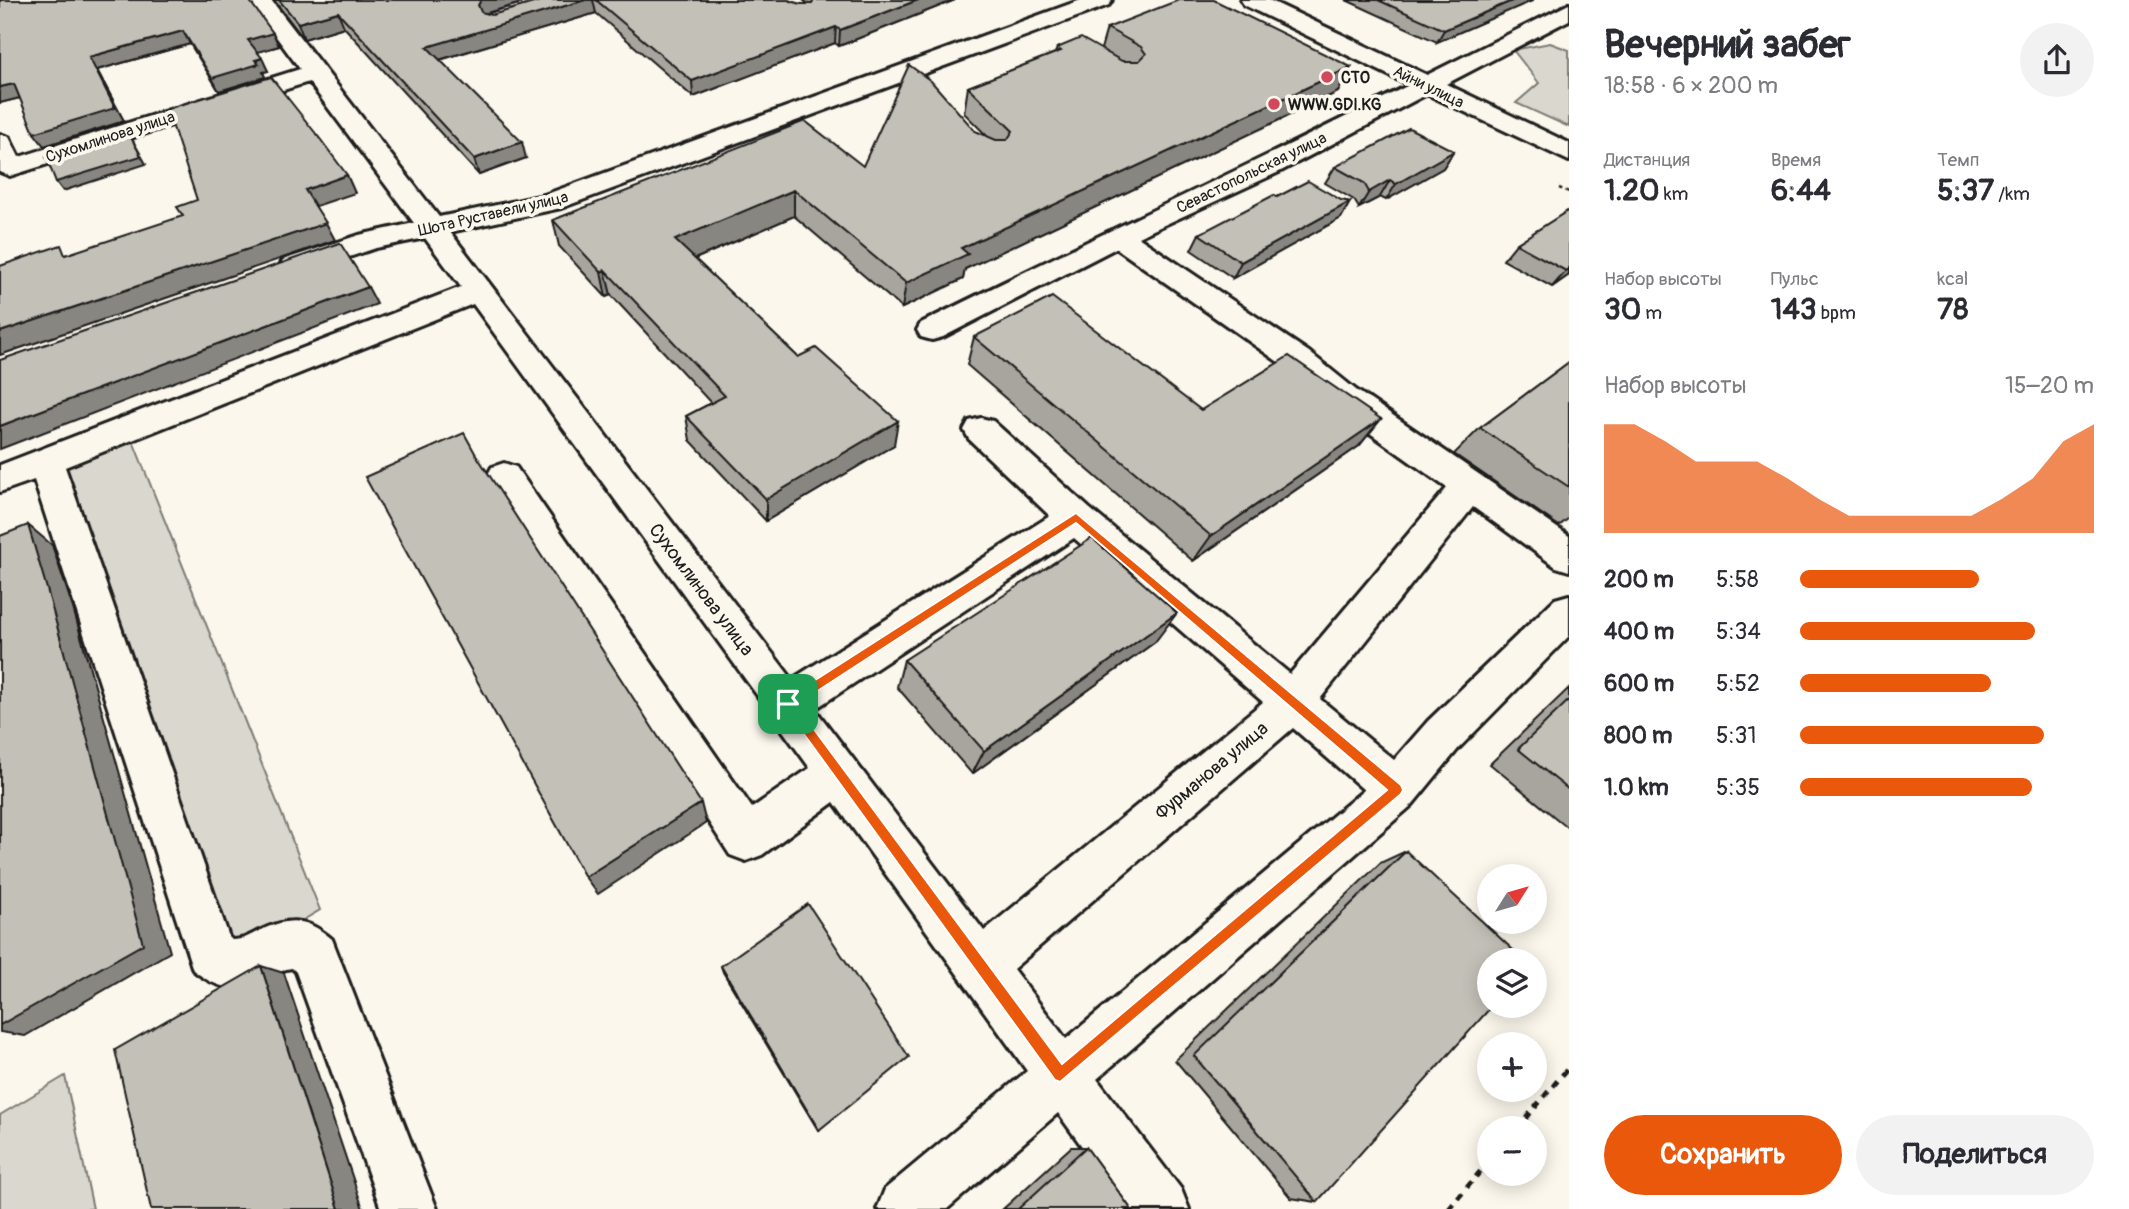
<!DOCTYPE html>
<html lang="ru">
<head>
<meta charset="utf-8">
<style>
	:root { --surface:#fff; --page:#f2f2f3; --text:#2b2b33; --muted:#7c7c81; --accent:#ea580c }
	body { margin:0; font-family:Pangolin,sans-serif; background:var(--page); color:var(--text); height:100vh; display:flex; flex-direction:column; font-size:26px; white-space:nowrap }
	* { box-sizing:border-box; margin:0 }
	p { font-size:23px; color:var(--muted) }
	.icon { flex:none; width:38px; height:38px; fill:none; stroke:currentColor; stroke-width:2; stroke-linecap:round; stroke-linejoin:round }
	.map { position:relative; flex:1; overflow:hidden }
	.sheet { display:flex; flex-direction:column; background:var(--surface); width:560px }
	.sheet>* { flex:none }
	.needle { width:46px; rotate:53deg }
	.buttons { position:absolute; left:1477px; top:864px; display:grid; gap:14px }
	.buttons a { display:grid; place-items:center; width:70px; height:70px; border-radius:50%; background:var(--surface); box-shadow:0 4px 18px #0003; font-size:35px }
	.pin { position:absolute; display:grid; place-items:center; width:60px; height:60px; color:#fff; margin:-30px; border-radius:14px; box-shadow:0 4px 10px #0006 }
	.round { display:grid; place-items:center; flex:none; width:74px; height:74px; border-radius:37px; background:var(--page) }
	.headline { display:flex; align-items:center; justify-content:space-between; height:119px; padding:0 35px }
	h1 { font-size:38px; font-weight:700; line-height:52px }
	.stats { display:grid; grid-template-columns:repeat(3,1fr); gap:10px; height:119px; padding:7px 35px }
	.stats div { display:grid; align-content:center }
	.stats b { font-size:30px; font-weight:700 }
	.stats small { font-size:19px; font-weight:400 }
	.stats p { font-size:19px }
	.chart { height:196px; padding:14px 35px }
	.chart p { display:flex; justify-content:space-between }
	.chart svg { width:100%; height:126px; margin-top:7px; fill:var(--accent); opacity:.7 }
	.button { display:flex; gap:14px; margin-top:auto; padding:14px 35px }
	.button a { flex:1; height:80px; border-radius:42px; background:var(--accent); color:#fff; font-size:28px; font-weight:700; line-height:80px; text-align:center }
	.button a+a { background:var(--page); color:var(--text) }
	ul { padding:0 35px; list-style:none; font-size:23px }
	li { display:grid; grid-template-columns:112px 84px 1fr; align-items:center; height:52px }
	li i { height:18px; border-radius:9px; background:var(--accent) }
	main { display:flex; flex:1; min-height:0 }
	.map>svg:first-child { display:block }
</style>
</head>
<body>
<main>
<div class="map">
<svg width="1569" height="1209" viewBox="0 0 1569 1209">
	<rect width="100%" height="100%" fill="#fbf7ec"/>
	<filter id="ink" filterUnits="userSpaceOnUse"><feTurbulence type="fractalNoise" baseFrequency=".0143" numOctaves="2"/><feDisplacementMap in="SourceGraphic" scale="14" xChannelSelector="R" yChannelSelector="G"/><feConvolveMatrix kernelMatrix="1 2 1 2 8 2 1 2 1" color-interpolation-filters="sRGB"/></filter>
	<g filter="url(#ink)">
		<!-- green -->
		<g fill="#dad7ce" stroke="#7b7a75" stroke-width="2">
			<polygon points="1550,43 1569,50 1569,127 1516,103 1539,83 1513,50"/>
			<polygon points="131,436 320,910 244,955 233,953 58,464"/>
			<polygon points="65,1076 93,1209 0,1209 0,1115"/>
		</g>
		<g fill="none" stroke-linecap="round" stroke-linejoin="round">
			<!-- minor casing -->
			<g stroke="#1c1c1c" stroke-width="6">
				<path id="minor" d="M249,0H271L439,217L544,195L1081,0H1112L1109,5L561,208L450,232L792,679L1050,516L969,439L964,430L969,421L981,418L993,421L1089,508L1290,674L1447,488L1332,406L1287,368L1116,248L943,337L932,340L921,337L917,330L921,323C1083,242 1248,167 1409,85L1244,5L1241,0H1269L1427,75L1569,4V20L1446,84L1569,143V161L1427,94L1279,172L1138,237L1309,352L1356,390L1569,536V571L1556,567L1473,507L1320,699L1394,760L1428,721L1555,599L1569,595V636L1458,749L1412,805L1097,1079L1181,1189L1189,1209H1127L1058,1113L947,1209H877L885,1189L1027,1071L834,802L762,855L746,861L730,855L492,485L487,476L492,467L504,463L516,467L752,808L810,768L473,304L65,467L229,937L232,940C243,940 249,936 259,931C289,917 306,917 332,939L437,1209H381L296,972L292,968L286,969C250,989 228,998 193,970L34,480L0,492V465L461,287L425,238L376,248L293,276L283,274L279,267L283,260L359,235L414,223L309,82L10,176L0,172V134L9,137L19,157L300,69ZM1074,538L1263,702L984,931L815,709ZM1293,728L1364,790L1066,1039L1013,969Z"/>
			</g>
			<!-- path-far1 -->
			<polyline stroke="#1c1c1c" stroke-width="2.5" stroke-dasharray="3.5 3.5" stroke-linecap="butt" points="1559,188 1569,192"/>
			<!-- path -->
			<g stroke="#1c1c1c" stroke-width="5" stroke-dasharray="7 7" stroke-linecap="butt">
				<polyline points="1517,1129 1569,1067"/>
				<polyline points="1449,1209 1489,1161"/>
			</g>
			<!-- minor -->
			<use href="#minor" fill="#fbf7ec" fill-rule="evenodd"/>
		</g>
		<!-- wall -->
		<g fill="#a8a59e" stroke="#1c1c1c" stroke-width="2">
			<polygon points="0,0 273,33 279,46 257,52 268,71 263,72 265,77 219,91 190,44 97,70 124,121 44,146 20,98 0,103"/>
			<polygon points="274,0 532,0 486,14 492,15 544,0 788,0 800,4 808,4 803,0 955,0 839,46 835,43 693,97 596,13 440,60 526,158 479,175 344,27 304,39"/>
			<polygon points="1346,0 1534,0 1437,42"/>
			<polygon points="1107,28 1351,67 1338,92 965,269 963,279 902,308 794,216 695,259 798,357 894,445 766,521 690,440 686,416 711,403 611,295 606,297 559,246 553,220 863,166 975,131 987,136 964,113 968,87 1055,53 1057,48 1101,49"/>
			<polygon points="1454,151 1443,168 1386,200 1380,197 1359,208 1354,200 1325,183 1335,167"/>
			<polygon points="1277,197 1341,200 1350,202 1341,218 1233,278 1191,250 1199,234"/>
			<polygon points="1569,210 1569,275 1552,287 1503,260 1516,244"/>
			<polygon points="974,337 1201,410 1381,419 1359,446 1193,561 967,365"/>
			<polygon points="1569,362 1569,518 1559,526 1454,454 1480,428"/>
			<polygon points="1155,642 972,774 897,687 904,660"/>
			<polygon points="1569,688 1569,829 1490,764"/>
			<polygon points="1406,851 1317,1202 1291,1198 1175,1060 1380,863"/>
			<polygon points="721,966 819,1130 818,1130 723,972"/>
			<polygon points="1071,1147 1086,1147 1131,1209 1003,1209"/>
		</g>
		<!-- shaded-wall -->
		<g fill="#888681" stroke="#1c1c1c" stroke-width="2">
			<polygon points="481,0 532,0 486,13 482,20 478,5"/>
			<polygon points="585,0 593,0 596,13 432,62 427,47"/>
			<polygon points="918,0 955,0 839,46 840,30"/>
			<polygon points="1514,0 1534,0 1437,42 1444,30"/>
			<polygon points="338,12 344,27 304,39 298,23"/>
			<polygon points="836,27 835,43 693,97 692,81"/>
			<polygon points="183,31 190,44 97,70 124,121 44,146 34,133 89,57"/>
			<polygon points="273,33 279,46 254,53 248,40"/>
			<polygon points="262,58 268,71 263,72 265,77 219,91 212,78"/>
			<polygon points="1351,67 1338,92 965,269 963,279 902,308 906,283 961,248"/>
			<polygon points="14,84 24,97 0,103 0,87"/>
			<polygon points="128,132 146,164 63,191 56,182"/>
			<polygon points="522,142 526,158 479,175 474,159"/>
			<polygon points="1454,151 1443,168 1386,200 1396,184"/>
			<polygon points="347,175 355,193 313,207 305,190"/>
			<polygon points="1390,180 1380,197 1359,208 1369,192"/>
			<polygon points="794,190 794,216 678,266 675,240"/>
			<polygon points="1350,202 1341,218 1233,278 1241,262"/>
			<polygon points="326,223 335,240 0,355 0,332"/>
			<polygon points="1569,269 1569,275 1552,287 1566,271"/>
			<polygon points="605,270 611,295 606,297 601,272"/>
			<polygon points="368,287 377,304 0,449 0,426"/>
			<polygon points="1381,419 1359,446 1193,561 1211,536"/>
			<polygon points="898,421 894,445 766,521 766,499"/>
			<polygon points="28,525 52,545 73,608 170,952 25,1036 0,1032 0,1025"/>
			<polygon points="1177,613 1155,642 972,774 984,751"/>
			<polygon points="701,803 706,823 598,894 585,877"/>
			<polygon points="261,966 284,973 363,1209 339,1209"/>
		</g>
		<!-- building -->
		<g fill="#c3c0b8" stroke="#1c1c1c" stroke-width="2">
			<polygon points="0,0 249,0 273,33 248,40 262,58 255,60 259,64 212,78 183,31 89,57 115,108 34,133 14,84 0,87"/>
			<polygon points="279,0 481,0 478,5 481,12 492,15 544,0 585,0 427,47 522,142 474,159 338,12 298,23"/>
			<polygon points="596,0 788,0 800,4 812,4 814,0 918,0 840,30 836,27 692,81"/>
			<polygon points="1179,0 1214,0 1351,67 961,248 968,254 906,283 794,190 675,240 798,357 816,348 898,421 766,499 686,416 725,396 605,270 601,272 553,220 805,121 863,166 909,65 931,81 975,131 996,140 1007,140 1013,131 968,87 1061,51 1057,48 1081,38 1122,61 1139,61 1146,54 1141,47 1107,28"/>
			<polygon points="1378,0 1514,0 1444,30"/>
			<polygon points="271,77 321,140 347,175 305,190 326,223 0,332 0,266 61,245 65,255 183,216 177,207 197,200 167,109"/>
			<polygon points="1409,128 1454,151 1396,184 1390,180 1369,192 1364,183 1335,167"/>
			<polygon points="128,132 141,156 56,182 46,157"/>
			<polygon points="1308,181 1341,200 1350,202 1241,262 1199,234 1274,195 1277,197"/>
			<polygon points="1569,210 1569,269 1566,271 1516,244"/>
			<polygon points="340,243 368,287 0,426 0,360"/>
			<polygon points="1052,297 1201,410 1289,356 1381,419 1211,536 974,337"/>
			<polygon points="1569,362 1569,487 1480,428"/>
			<polygon points="464,433 475,453 701,803 585,877 365,477"/>
			<polygon points="28,525 47,589 143,944 0,1025 0,536"/>
			<polygon points="1092,538 1177,613 984,751 904,660"/>
			<polygon points="1569,700 1569,790 1518,749"/>
			<polygon points="1406,851 1525,961 1489,961 1489,1006 1492,1006 1317,1202 1194,1056"/>
			<polygon points="808,904 909,1057 819,1130 721,966"/>
			<polygon points="261,966 339,1209 151,1209 115,1050"/>
			<polygon points="1086,1147 1131,1209 1018,1209"/>
		</g>
	</g>
	<!-- route -->
	<path fill="#ea580c" stroke="#fff" stroke-width="2" fill-rule="evenodd" d="M1076,513L1401,785L1403,790L1401,794L1060,1082L1055,1080L782,704L784,700ZM1076,523L1387,790L1062,1064L796,705Z"/>
	<!-- markers -->
	<g fill="#d1495b" stroke="#fbf7ec" stroke-width="2.5">
		<circle cx="1327" cy="77" r="7"/>
		<circle cx="1274" cy="104" r="7"/>
	</g>
	<g text-anchor="middle" stroke-width="7" stroke-linejoin="round" paint-order="stroke">
		<!-- far-poi labels -->
		<g font-size="16" font-weight="bold" fill="#1c1c1c" stroke="#fbf7ec" text-anchor="start">
			<text x="1341" y="83">СТО</text>
			<text x="1288" y="110">WWW.GDI.KG</text>
		</g>
		<!-- far-street labels -->
		<g font-size="16" fill="#1c1c1c" stroke="#fbf7ec">
			<text transform="translate(1429 86) rotate(26)" y="6">Айни улица</text>
			<text transform="translate(110 136) rotate(-18)" y="6">Сухомлинова улица</text>
			<text transform="translate(1251 172) rotate(-26)" y="6">Севастопольская улица</text>
			<text transform="translate(493 213) rotate(-13)" y="6">Шота Руставели улица</text>
		</g>
		<!-- street labels -->
		<g font-size="19" fill="#1c1c1c" stroke="#fbf7ec">
			<text transform="translate(702 589) rotate(53)" y="7">Сухомлинова улица</text>
			<text transform="translate(1211 770) rotate(-40)" y="7">Фурманова улица</text>
		</g>
	</g>
</svg>
<div class="buttons">
<a><svg class="needle" viewBox="-14 -14 28 28"><path d="M0-13l5 13h-10z" fill="#e53935"/><path d="M0 13l5-13h-10z" fill="#7c7c81"/></svg></a>
<a><svg class="icon" aria-label="layers" viewBox="0 0 24 24"><path d="M12 4l9 5-9 5-9-5zM3 14l9 5 9-5"/></svg></a>
<a>+</a>
<a>−</a>
</div>
<div class="pin" style="left:788px;top:704px;background:#1e9e55"><svg class="icon" aria-label="arrive" viewBox="0 0 24 24"><path d="M6 21V4h12l-3 4 3 4H6"/></svg></div>
</div>
<section class="sheet">
<div class="headline"><div><h1>Вечерний забег</h1><p>18:58 · 6 × 200 m</p></div><a class="round"><svg class="icon" aria-label="share" viewBox="0 0 24 24"><path d="M12 15V3M7 8l5-5 5 5M5 13v7h14v-7"/></svg></a></div>
<div class="stats">
<div><p>Дистанция</p><b>1.20<small> km</small></b></div>
<div><p>Время</p><b>6:44</b></div>
<div><p>Темп</p><b>5:37<small> /km</small></b></div>
</div>
<div class="stats">
<div><p>Набор высоты</p><b>30<small> m</small></b></div>
<div><p>Пульс</p><b>143<small> bpm</small></b></div>
<div><p>kcal</p><b>78</b></div>
</div>
<div class="chart"><p><span>Набор высоты</span>15–20 m</p>
<svg viewBox="0 0 160 44" preserveAspectRatio="none"><path d="M0 44V6L10 6L20 12L30 19L40 19L50 19L60 25L70 32L80 38L90 38L100 38L110 38L120 38L130 32L140 25L150 12L160 6V44z"/></svg>
</div>
<ul>
<li><b>200 m</b>5:58<i style="width:61%"></i></li>
<li><b>400 m</b>5:34<i style="width:80%"></i></li>
<li><b>600 m</b>5:52<i style="width:65%"></i></li>
<li><b>800 m</b>5:31<i style="width:83%"></i></li>
<li><b>1.0 km</b>5:35<i style="width:79%"></i></li>
</ul>
<div class="button"><a>Сохранить</a><a>Поделиться</a></div>
</section>
</main>
</body>
</html>
